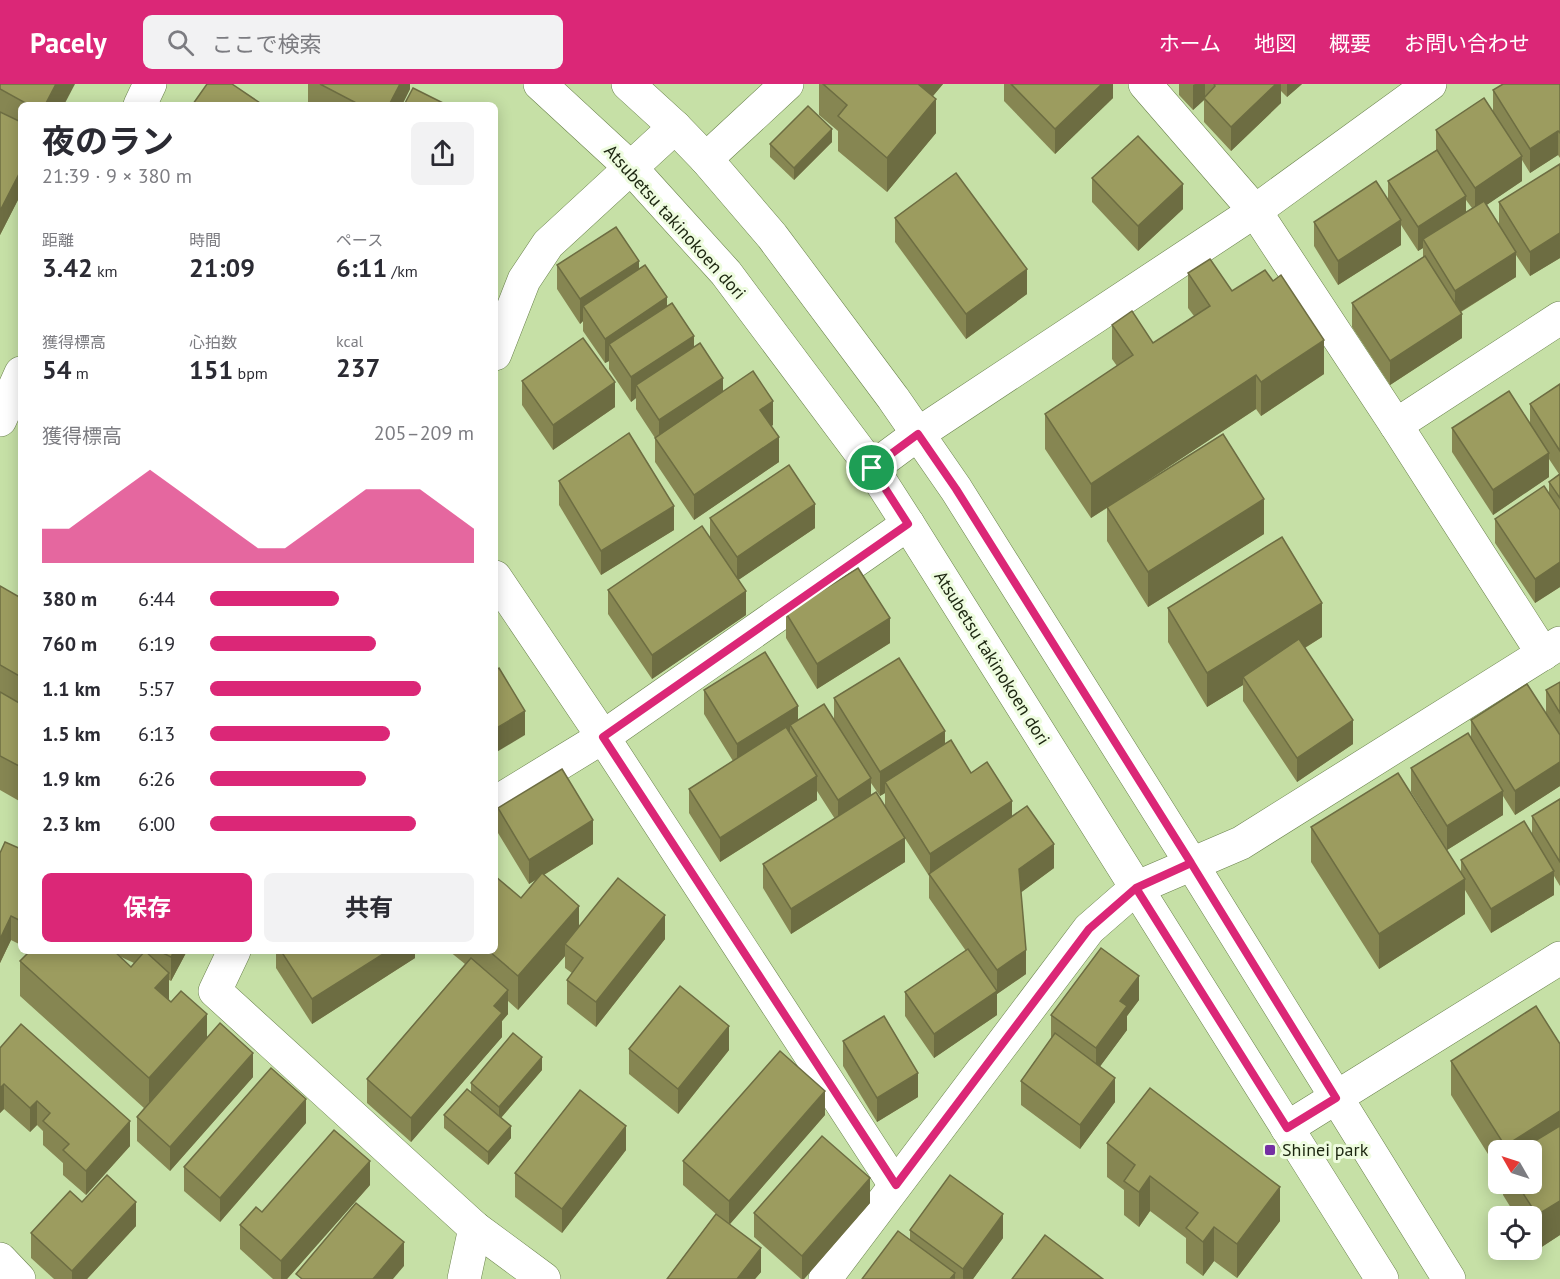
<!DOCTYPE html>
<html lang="ja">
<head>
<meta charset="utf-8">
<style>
	:root { --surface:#fff; --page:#f2f2f3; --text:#2b2b33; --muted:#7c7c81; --accent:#db2777 }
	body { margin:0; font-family:"PT Sans","Noto Sans JP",sans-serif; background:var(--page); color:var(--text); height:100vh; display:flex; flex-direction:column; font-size:22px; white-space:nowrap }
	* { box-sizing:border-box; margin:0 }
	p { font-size:20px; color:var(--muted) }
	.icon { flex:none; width:33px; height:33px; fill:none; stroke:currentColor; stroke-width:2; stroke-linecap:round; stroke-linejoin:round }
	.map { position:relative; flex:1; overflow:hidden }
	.details { position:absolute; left:18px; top:18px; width:480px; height:852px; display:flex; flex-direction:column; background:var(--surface); border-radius:9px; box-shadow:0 3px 15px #0003 }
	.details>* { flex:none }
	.needle { width:39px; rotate:309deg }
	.tools { position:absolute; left:1488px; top:1056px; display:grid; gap:12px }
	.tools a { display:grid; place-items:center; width:54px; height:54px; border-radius:9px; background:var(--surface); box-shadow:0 3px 15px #0003; font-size:30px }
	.pin { position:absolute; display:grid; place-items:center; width:51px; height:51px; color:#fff; margin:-26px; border:3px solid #fff; border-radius:50%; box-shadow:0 2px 6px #0007 }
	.round { display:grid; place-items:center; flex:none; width:63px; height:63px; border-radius:9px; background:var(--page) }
	.summary { display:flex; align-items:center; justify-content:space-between; height:102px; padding:0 24px }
	h1 { font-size:33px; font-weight:700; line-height:45px }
	.figures { display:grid; grid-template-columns:repeat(3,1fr); gap:9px; height:102px; padding:6px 24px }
	.figures div { display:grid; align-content:center }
	.figures b { font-size:26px; font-weight:700 }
	.figures small { font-size:16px; font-weight:400 }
	.figures p { font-size:16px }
	.chart { height:168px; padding:12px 24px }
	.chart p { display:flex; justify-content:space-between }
	.chart svg { width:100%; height:108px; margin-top:6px; fill:var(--accent); opacity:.7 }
	.cta { display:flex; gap:12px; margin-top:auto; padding:12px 24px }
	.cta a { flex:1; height:69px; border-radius:9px; background:var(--accent); color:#fff; font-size:24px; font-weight:700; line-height:69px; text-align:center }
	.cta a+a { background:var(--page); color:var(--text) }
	ul { padding:0 24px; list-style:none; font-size:20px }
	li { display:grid; grid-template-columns:96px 72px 1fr; align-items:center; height:45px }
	li i { height:15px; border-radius:8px; background:var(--accent) }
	header { display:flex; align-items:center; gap:36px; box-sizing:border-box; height:84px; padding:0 30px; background:var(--accent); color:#fff }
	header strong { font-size:28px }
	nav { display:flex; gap:33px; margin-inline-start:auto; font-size:21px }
	.search { width:420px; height:54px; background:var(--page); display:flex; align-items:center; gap:15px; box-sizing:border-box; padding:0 21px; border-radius:9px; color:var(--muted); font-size:22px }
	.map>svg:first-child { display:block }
</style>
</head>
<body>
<header>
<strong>Pacely</strong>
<div class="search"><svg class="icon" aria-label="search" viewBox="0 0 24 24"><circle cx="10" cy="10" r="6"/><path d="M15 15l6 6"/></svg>ここで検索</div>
<nav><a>ホーム</a><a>地図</a><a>概要</a><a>お問い合わせ</a></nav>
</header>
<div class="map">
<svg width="1560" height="1195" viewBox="0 0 1560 1195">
	<rect width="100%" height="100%" fill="#c6e0a6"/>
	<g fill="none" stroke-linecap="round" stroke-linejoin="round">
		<!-- street casing -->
		<g stroke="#6a824c" stroke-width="34">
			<g id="street">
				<polyline points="1145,0 1255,127 1396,341 1543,570"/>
				<polyline points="140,21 150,0"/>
				<polyline points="706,75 787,0"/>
				<polyline points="495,270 524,196 548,160 675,43"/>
				<polyline points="0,336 21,289"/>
				<polyline points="1396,341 1560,234"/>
				<polyline points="872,384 918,350 1255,127 1430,0"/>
				<polyline points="495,493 603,653 895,1101"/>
				<polyline points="495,719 603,653 908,440"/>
				<polyline points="234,867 215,907 475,1144 544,1195"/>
				<polyline points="1287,1044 1560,874"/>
				<polyline points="0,1175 19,1195"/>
				<polyline points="464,1195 475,1144"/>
				<polyline points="825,1195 1089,845 1136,804 1241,759 1560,559"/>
			</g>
		</g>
		<!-- secondary casing -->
		<g stroke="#6a824c" stroke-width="34">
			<g id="secondary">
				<polyline points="540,0 631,84 726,189 872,384 908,440 1382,1195"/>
				<polyline points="628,0 675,43 706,75 772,152 893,314 956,405 1191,779 1449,1195"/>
			</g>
		</g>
		<!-- street -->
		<use href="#street" stroke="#fff" stroke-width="33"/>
		<!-- secondary -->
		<use href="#secondary" stroke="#fff" stroke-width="33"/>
	</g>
	<!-- wall -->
	<g fill="#868652" fill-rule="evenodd">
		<polygon points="0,0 64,21 21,21 21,110 0,151"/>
		<polygon points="308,0 410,0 410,5 402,21 314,21 308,18"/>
		<polygon points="819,0 943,0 933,12 936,49 887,108 838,67 838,47 819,31"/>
		<polygon points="1004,0 1113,0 1113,14 1055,70 1004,17"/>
		<polygon points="1179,0 1302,0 1287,13 1281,7 1281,19 1231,67 1204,38 1204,16 1193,26 1179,11"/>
		<path d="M1560,0V74L1558,71L1530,89L1522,76V97L1486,121L1499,140V118L1560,80V174L1530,192L1516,171V193L1461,228L1462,254L1390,301L1352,243V219L1423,173V164L1418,167L1401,141V161L1338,201L1314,162V138L1388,117V97L1436,66V46L1493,28V6ZM1466,116L1472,124L1466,128Z"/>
		<polygon points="832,58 794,96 770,73 770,60"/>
		<polygon points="1092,94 1183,125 1138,167 1092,118"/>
		<polygon points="895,134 1027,210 966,255 895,158"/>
		<polygon points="557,181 639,185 667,222 723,308 773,341 771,342 779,378 694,436 655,378 655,354 636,325 636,314 631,318 609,285 609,277 605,279 583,247 583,237 580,240 557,205"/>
		<polygon points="1188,189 1232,207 1324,290 1261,332 1256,325 1137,404 1264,450 1148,523 1107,457 1107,424 1091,434 1045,365 1045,330 1117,282 1112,275 1112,241 1153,259 1194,232 1188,224"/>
		<polygon points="522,297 615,323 553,366 522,321"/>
		<polygon points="1560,300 1560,503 1535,519 1495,459 1495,435 1549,409 1549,398 1559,390 1549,375 1549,393 1493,431 1452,368 1452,344 1530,339 1530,320"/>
		<polygon points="559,397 674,446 601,491 559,421"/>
		<polygon points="710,434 815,444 738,496 746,531 652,595 608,530 608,506 710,455"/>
		<polygon points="0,502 21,514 21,718 0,706"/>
		<polygon points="1168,524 1322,553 1305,564 1353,660 1297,698 1243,617 1243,601 1207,623 1168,558"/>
		<polygon points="786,529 890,559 817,605 786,554"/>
		<polygon points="1560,598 1560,702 1515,731 1503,712 1503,731 1447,766 1411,708 1411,684 1471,653 1471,636 1546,629 1546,606"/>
		<polygon points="704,606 798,636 834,636 834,614 945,660 971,689 1012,732 1054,784 1021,808 1026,890 997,910 997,931 934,974 905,932 905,908 966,867 929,814 929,792 885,723 885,709 880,712 871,699 871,711 905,778 791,850 763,804 763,780 835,735 817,707 817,716 720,778 689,729 689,705 733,677 704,630"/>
		<polygon points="1560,715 1560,802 1554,792 1554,811 1491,849 1465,806 1465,830 1379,885 1311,778 1311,743 1461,790 1461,776 1532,752 1532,732"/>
		<polygon points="498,724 593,760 544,791 579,843 665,855 596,943 567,920 567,896 572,889 565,884 565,872 518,926 508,917 508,930 502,937 502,953 411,1058 367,1019 367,995 465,880 449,867 495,867 521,814 537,795 529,800 498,749"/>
		<polygon points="21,765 21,861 11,856 0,879 0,769"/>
		<path d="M116,867H187L171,897L169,896V916L207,954L253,993L170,1087L137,1057V1033L144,1024L20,912V877L116,869ZM119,872L134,879L131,883Z"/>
		<polygon points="276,867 415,867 415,874 312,940 276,884"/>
		<polygon points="1139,916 1127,932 1127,946 1100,982 1115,1018 1080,1065 1021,1021 1021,997 1051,955 1051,931"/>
		<polygon points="843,957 918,1013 877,1038 843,982"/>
		<polygon points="1560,960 1560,1151 1537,1166 1532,1157 1532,1132 1516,1132 1503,1111 1503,1100 1532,1100 1532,1066 1498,1066 1498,1086 1451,1011 1451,977"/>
		<polygon points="0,964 130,1062 86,1111 63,1091 63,1079 43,1061 43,1047 37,1041 30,1048 4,1025 0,1029"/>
		<polygon points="629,965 729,966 678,1030 629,990"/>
		<polygon points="542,986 501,1034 511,1054 488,1081 444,1044 444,1031 471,1008 471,999"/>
		<polygon points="825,1031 730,1140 761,1188 755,1195 667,1195 716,1130 683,1101 683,1077"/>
		<polygon points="306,1039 220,1138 184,1107 184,1083"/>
		<polygon points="1107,1059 1280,1137 1237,1194 1214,1177 1203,1192 1186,1179 1186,1154 1150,1127 1139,1143 1124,1131 1124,1106 1107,1093"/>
		<polygon points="626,1066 562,1149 515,1113 515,1089"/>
		<polygon points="370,1101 287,1195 273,1195 240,1165 240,1141"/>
		<polygon points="82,1118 136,1142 87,1195 54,1195 31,1174 31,1149"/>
		<polygon points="870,1119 804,1195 801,1195 754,1153 754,1129"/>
		<polygon points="910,1146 1003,1154 973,1195 862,1195 910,1156"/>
	</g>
	<!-- shaded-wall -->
	<g fill="#6d6d42">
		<polygon points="56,0 75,0 64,21 45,21"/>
		<polygon points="400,0 410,0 410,5 402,21 389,21"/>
		<polygon points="916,0 943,0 916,32"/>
		<polygon points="1102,0 1113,0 1113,14 1055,70 1055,45"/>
		<polygon points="1195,0 1205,0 1205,15 1204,14 1204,16 1193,26 1193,1"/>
		<polygon points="1276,0 1281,0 1281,19 1231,67 1231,43"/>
		<polygon points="1287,0 1302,0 1287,13"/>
		<polygon points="936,15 936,49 887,108 887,74"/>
		<polygon points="832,45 832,58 794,96 794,84"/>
		<polygon points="1558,47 1558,71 1530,89 1530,65"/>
		<polygon points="1522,72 1522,97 1475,129 1475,104"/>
		<polygon points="21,86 21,110 0,151 0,127"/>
		<polygon points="1183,100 1183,125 1138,167 1138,142"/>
		<polygon points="1466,112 1466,136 1423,155 1423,164 1418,167 1418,143"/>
		<polygon points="1401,136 1401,161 1338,201 1338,177"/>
		<polygon points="1560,149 1560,174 1530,192 1530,168"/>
		<polygon points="1516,168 1516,193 1455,231 1455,207"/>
		<polygon points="639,177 639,202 583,222 583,237 580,240 580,215"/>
		<polygon points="1027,185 1027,210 966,255 966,230"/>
		<polygon points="667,213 667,237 609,260 609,277 605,279 605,255"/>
		<polygon points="1462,230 1462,254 1390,301 1390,277"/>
		<polygon points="694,252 694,276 636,301 636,314 631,318 631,293"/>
		<polygon points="1324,256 1324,290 1261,332 1261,298"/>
		<polygon points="1256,291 1256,325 1091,434 1091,400"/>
		<polygon points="723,294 723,318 659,360 659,336"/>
		<polygon points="615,298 615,323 553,366 553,341"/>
		<polygon points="773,317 773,341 760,350 760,326"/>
		<polygon points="779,353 779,378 694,436 694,411"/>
		<polygon points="1549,369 1549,393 1493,431 1493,406"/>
		<polygon points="1264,415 1264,450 1148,523 1148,488"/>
		<polygon points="815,420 815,444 737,497 737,473"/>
		<polygon points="674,422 674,446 601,491 601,467"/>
		<polygon points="1560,478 1560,503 1535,519 1535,495"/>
		<polygon points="746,507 746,531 652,595 652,571"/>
		<polygon points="1322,519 1322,553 1247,599 1243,593 1243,601 1207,623 1207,589"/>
		<polygon points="890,534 890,559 817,605 817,580"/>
		<polygon points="798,622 798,646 790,641 790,651 737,684 737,660"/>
		<polygon points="525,627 525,651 495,669 495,645"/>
		<polygon points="1353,636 1353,660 1297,698 1297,674"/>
		<polygon points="945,647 945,671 885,698 885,709 880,712 880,688"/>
		<polygon points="1560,678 1560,702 1515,731 1515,707"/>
		<polygon points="817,692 817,716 720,778 720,754"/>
		<polygon points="871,694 871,719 838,740 838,716"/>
		<polygon points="1503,707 1503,731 1447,766 1447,742"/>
		<polygon points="1012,717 1012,742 930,792 930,770"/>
		<polygon points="593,736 593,760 529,800 529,776"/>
		<polygon points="905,754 905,778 791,850 791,825"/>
		<polygon points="1054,760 1054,784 1019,810 1019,785"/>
		<polygon points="1554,787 1554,811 1491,849 1491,825"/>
		<polygon points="1465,795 1465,830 1379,885 1379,850"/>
		<polygon points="579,822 579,856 565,860 565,872 518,926 518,892"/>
		<polygon points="665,831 665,855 596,943 596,918"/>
		<polygon points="11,832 11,856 0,879 0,855"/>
		<polygon points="1026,866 1026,890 997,910 997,931 934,974 934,950 997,907 997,886"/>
		<polygon points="174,867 187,867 171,897 171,873"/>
		<polygon points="388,867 415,867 415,874 312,940 312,915"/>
		<polygon points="169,889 169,923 155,904"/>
		<polygon points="1139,892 1139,916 1127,932 1127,946 1096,988 1096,964 1120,917"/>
		<polygon points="508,906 508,930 502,937 502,953 411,1058 411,1034 494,922"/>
		<polygon points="207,930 207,964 149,1029 149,994"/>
		<polygon points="729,942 729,966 678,1030 678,1005"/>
		<polygon points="253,969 253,993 170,1087 170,1063"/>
		<polygon points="542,973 542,986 499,1036 499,1023"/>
		<polygon points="918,989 918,1013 877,1038 877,1014"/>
		<polygon points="1115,994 1115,1018 1080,1065 1080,1041"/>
		<polygon points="4,1000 4,1025 0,1029 0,1004"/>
		<polygon points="825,1007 825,1031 729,1141 729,1117"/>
		<polygon points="306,1015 306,1039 220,1138 220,1114"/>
		<polygon points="37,1017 37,1041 30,1048 30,1024"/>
		<polygon points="1560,1027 1560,1061 1532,1066 1505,1066 1505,1062"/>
		<polygon points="130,1037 130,1062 86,1111 86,1087"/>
		<polygon points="511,1042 511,1054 488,1081 488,1068"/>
		<polygon points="626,1042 626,1066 562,1149 562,1125"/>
		<polygon points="370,1077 370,1101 287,1195 281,1195 281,1177"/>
		<polygon points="1150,1092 1150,1127 1139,1143 1139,1108"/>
		<polygon points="870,1094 870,1119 804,1195 802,1195 802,1172"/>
		<polygon points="1280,1103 1280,1137 1237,1194 1237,1160"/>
		<polygon points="1560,1117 1560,1151 1537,1166 1537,1131"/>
		<polygon points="136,1118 136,1142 87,1195 72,1195 72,1187"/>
		<polygon points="1003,1130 1003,1154 973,1195 963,1195 963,1185"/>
		<polygon points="1214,1143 1214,1177 1203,1192 1203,1158"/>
		<polygon points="404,1158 404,1182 393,1195 373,1195"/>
		<polygon points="761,1164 761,1188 755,1195 737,1195"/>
		<polygon points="955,1189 955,1195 950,1195"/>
	</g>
	<!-- building -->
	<g fill="#9c9c5f" stroke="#6d6d42" stroke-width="1.5">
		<polygon points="0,0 56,0 45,21 29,21 0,5"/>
		<polygon points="207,0 232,0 263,21 194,21 193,20"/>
		<polygon points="320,0 400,0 389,21 360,21"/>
		<polygon points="823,0 918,0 936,15 887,74 838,32 847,21"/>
		<polygon points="1011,0 1102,0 1055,45"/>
		<polygon points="1214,0 1276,0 1231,43 1204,14 1215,2"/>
		<polygon points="1503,0 1560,0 1560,49 1558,47 1530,65 1493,6"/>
		<polygon points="413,4 447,21 404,21"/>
		<polygon points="1484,14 1522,72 1475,104 1436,46"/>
		<polygon points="808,22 832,45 794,84 770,60"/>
		<polygon points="0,28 21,38 21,86 0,127"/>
		<polygon points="1138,52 1183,100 1138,142 1092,94"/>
		<polygon points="1437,66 1466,112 1418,143 1388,97"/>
		<polygon points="1560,80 1560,149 1530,168 1499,118"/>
		<polygon points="956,89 1027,185 966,230 895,134"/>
		<polygon points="1376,97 1401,136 1338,177 1314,138"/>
		<polygon points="1484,117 1516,168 1455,207 1423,155"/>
		<polygon points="616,143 639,177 580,215 557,181"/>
		<polygon points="1425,172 1462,230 1390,277 1352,219"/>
		<polygon points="1210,175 1232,207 1265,186 1273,197 1281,191 1324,256 1261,298 1256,291 1091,400 1045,330 1133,271 1112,241 1132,227 1153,259 1210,222 1188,189"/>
		<polygon points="645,181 667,213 605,255 583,222"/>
		<polygon points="672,219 694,252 631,293 609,260"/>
		<polygon points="583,254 615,298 553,341 522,297"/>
		<polygon points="700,259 723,294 659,336 636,301"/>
		<polygon points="753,287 773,317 760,326 779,353 694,411 655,354"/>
		<polygon points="1560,300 1560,367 1530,320"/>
		<polygon points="1509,307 1549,369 1493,406 1452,344"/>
		<polygon points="629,349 674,422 601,467 559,397"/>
		<polygon points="1223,350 1264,415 1148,488 1107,423"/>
		<polygon points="789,381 815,420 737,473 710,434"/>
		<polygon points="1560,390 1560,414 1549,398"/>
		<polygon points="1544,402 1560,426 1560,478 1535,495 1495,435"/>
		<polygon points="702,442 746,507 652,571 608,506"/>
		<polygon points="1282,453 1322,519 1207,589 1168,524"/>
		<polygon points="858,484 890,534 817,580 786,529"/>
		<polygon points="0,502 21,514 21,593 0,581"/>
		<polygon points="1299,555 1353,636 1297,674 1243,593"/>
		<polygon points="765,568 798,622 737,660 704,606"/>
		<polygon points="899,574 945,647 880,688 834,614"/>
		<polygon points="499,584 525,627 495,645 495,587"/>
		<polygon points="1560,598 1560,629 1546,606"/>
		<polygon points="1527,600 1560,651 1560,678 1515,707 1471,636"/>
		<polygon points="0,608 21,620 21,683 0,672"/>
		<polygon points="824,620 871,694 838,716 790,641"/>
		<polygon points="786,643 817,692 720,754 689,705"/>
		<polygon points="1468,649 1503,707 1447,742 1411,684"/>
		<polygon points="951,656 971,689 987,678 1012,717 930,770 885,698"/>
		<polygon points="562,685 593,736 529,776 498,724"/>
		<polygon points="1398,689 1465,795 1379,850 1311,743"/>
		<polygon points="876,708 905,754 791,825 763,780"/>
		<polygon points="1560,715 1560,778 1532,732"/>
		<polygon points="1027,722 1054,760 1019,785 1026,866 997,886 929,790"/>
		<polygon points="1524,737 1554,787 1491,825 1461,776"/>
		<polygon points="5,758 21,765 21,837 11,832 0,855 0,769"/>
		<polygon points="542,789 579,822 518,892 489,867 495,867 495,792 521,814"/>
		<polygon points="618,794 665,831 596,918 567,896 583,874 565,860"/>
		<polygon points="1101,864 1139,892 1120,917 1127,922 1096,964 1051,931"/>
		<polygon points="968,865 997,907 934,950 905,908"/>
		<polygon points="30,867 114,867 131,883 145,867 169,889 155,904 171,918 181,907 207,930 149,994 20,877"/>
		<polygon points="159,867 174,867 171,873"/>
		<polygon points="281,867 388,867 312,915"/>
		<polygon points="471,874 508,906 494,922 502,929 411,1034 367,995"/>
		<polygon points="680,902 729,942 678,1005 629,965"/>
		<polygon points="1536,922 1560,960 1560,1027 1505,1062 1451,977"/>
		<polygon points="884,932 918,989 877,1014 843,957"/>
		<polygon points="220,939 253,969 170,1063 137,1033"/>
		<polygon points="21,940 130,1037 86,1087 63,1066 69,1060 43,1037 50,1029 37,1017 30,1024 4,1000 0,1004 0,964"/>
		<polygon points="513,949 542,973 499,1023 471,999"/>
		<polygon points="1055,949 1115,994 1080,1041 1021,997"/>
		<polygon points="780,967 825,1007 729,1117 683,1077"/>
		<polygon points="271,984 306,1015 220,1114 184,1083"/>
		<polygon points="1150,1004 1280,1103 1237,1160 1214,1143 1203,1158 1186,1144 1198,1129 1150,1092 1139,1108 1124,1097 1135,1081 1107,1059"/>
		<polygon points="467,1005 511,1042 488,1068 444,1031"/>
		<polygon points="580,1006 626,1042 562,1125 515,1089"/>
		<polygon points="1560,1042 1560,1117 1537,1131 1517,1100 1532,1100 1532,1066 1520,1066"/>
		<polygon points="334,1046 370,1077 281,1177 240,1141 256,1123 262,1128"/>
		<polygon points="822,1052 870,1094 802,1172 754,1129"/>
		<polygon points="107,1091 136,1118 72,1187 31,1149 70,1107 82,1118"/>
		<polygon points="950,1091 1003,1130 963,1185 910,1146"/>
		<polygon points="356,1119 404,1158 373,1195 302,1195 296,1190"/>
		<polygon points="716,1130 761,1164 737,1195 667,1195"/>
		<polygon points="898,1147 955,1189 950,1195 862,1195"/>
		<polygon points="1045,1151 1103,1195 1012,1195"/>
	</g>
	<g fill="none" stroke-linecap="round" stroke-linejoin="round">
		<!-- route casing -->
		<g stroke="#fff" stroke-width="12">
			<polyline id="route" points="872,384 908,440 603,653 896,1101 1089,845 1136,804 1191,779 1336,1014 1287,1044 1136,804 1191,779 956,405 918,350 872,384"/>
		</g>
		<!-- route -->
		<use href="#route" stroke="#db2777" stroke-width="8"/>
	</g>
	<!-- markers -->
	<rect fill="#742fa3" stroke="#eefcdf" stroke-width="2" x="1264" y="1060" width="12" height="12" rx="3"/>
	<g text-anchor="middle" stroke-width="6" stroke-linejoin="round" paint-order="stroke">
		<!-- street labels -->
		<g font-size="18" fill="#1c2610" stroke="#eefcdf">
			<text transform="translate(675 138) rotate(48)" y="6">Atsubetsu takinokoen dori</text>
			<text transform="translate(992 574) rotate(58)" y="6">Atsubetsu takinokoen dori</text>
		</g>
		<!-- poi labels -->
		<g font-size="18" fill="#1c2610" stroke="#eefcdf" text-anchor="start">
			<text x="1282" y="1072">Shinei park</text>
		</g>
	</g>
</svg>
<div class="tools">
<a><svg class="needle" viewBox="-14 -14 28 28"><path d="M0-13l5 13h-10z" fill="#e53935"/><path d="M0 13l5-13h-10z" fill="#7c7c81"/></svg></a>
<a><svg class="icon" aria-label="locate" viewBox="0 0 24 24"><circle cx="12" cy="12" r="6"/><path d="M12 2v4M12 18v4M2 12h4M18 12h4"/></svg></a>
</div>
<div class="pin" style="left:872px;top:384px;background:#1e9e55"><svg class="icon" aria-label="arrive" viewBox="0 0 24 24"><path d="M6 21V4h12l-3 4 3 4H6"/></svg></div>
<section class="details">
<div class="summary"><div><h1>夜のラン</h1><p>21:39 · 9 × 380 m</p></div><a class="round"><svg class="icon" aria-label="share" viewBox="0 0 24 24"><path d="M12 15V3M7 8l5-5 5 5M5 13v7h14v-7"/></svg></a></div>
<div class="figures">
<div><p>距離</p><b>3.42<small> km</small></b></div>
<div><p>時間</p><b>21:09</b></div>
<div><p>ペース</p><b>6:11<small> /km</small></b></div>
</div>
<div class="figures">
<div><p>獲得標高</p><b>54<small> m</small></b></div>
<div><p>心拍数</p><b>151<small> bpm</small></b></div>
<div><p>kcal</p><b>237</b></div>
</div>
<div class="chart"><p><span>獲得標高</span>205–209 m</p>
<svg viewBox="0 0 160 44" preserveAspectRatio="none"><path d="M0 44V30L10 30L20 22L30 14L40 6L50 14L60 22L70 30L80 38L90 38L100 30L110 22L120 14L130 14L140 14L150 22L160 30V44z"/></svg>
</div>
<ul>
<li><b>380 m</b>6:44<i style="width:49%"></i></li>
<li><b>760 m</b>6:19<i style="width:63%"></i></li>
<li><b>1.1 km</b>5:57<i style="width:80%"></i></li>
<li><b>1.5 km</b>6:13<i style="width:68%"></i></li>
<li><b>1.9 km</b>6:26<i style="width:59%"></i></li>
<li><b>2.3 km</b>6:00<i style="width:78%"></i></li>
</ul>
<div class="cta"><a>保存</a><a>共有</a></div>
</section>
</div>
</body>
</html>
